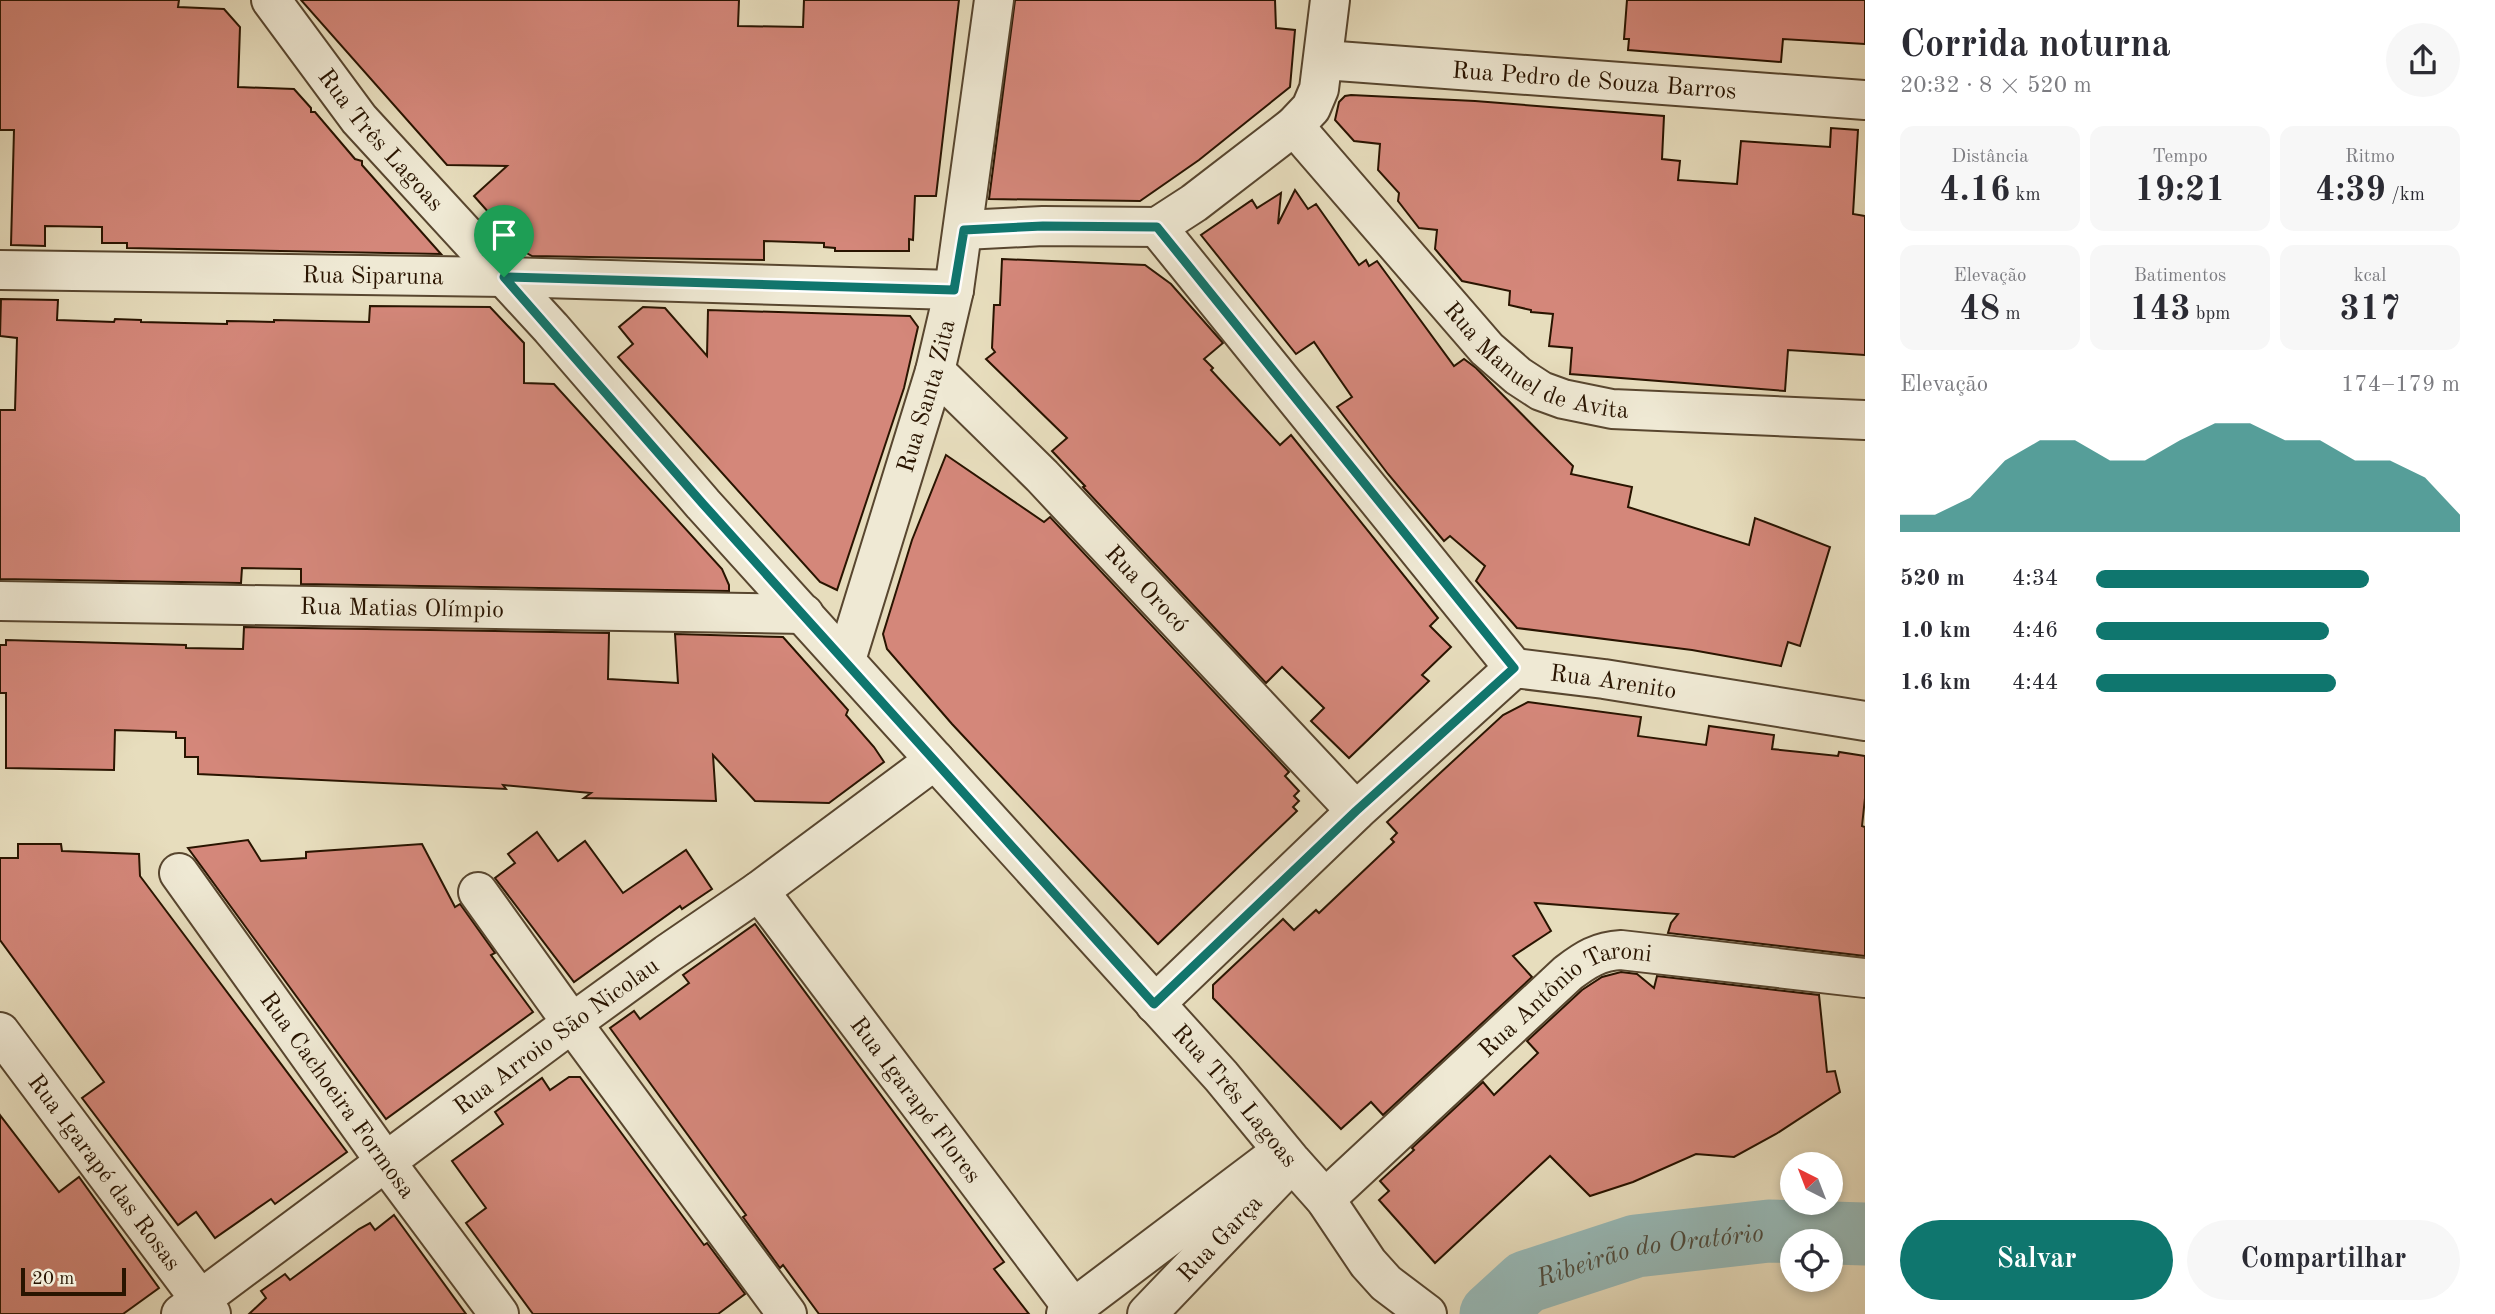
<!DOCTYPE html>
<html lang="pt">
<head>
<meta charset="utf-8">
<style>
	:root { --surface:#fff; --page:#f7f7f7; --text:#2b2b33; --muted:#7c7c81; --accent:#0f766e }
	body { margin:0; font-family:"Old Standard TT",serif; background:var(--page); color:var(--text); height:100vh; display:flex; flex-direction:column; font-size:26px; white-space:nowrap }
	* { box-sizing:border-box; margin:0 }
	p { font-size:23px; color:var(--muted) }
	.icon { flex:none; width:38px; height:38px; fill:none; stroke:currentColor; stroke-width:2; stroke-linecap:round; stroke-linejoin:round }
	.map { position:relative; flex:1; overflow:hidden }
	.sheet { display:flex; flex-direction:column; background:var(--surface); width:630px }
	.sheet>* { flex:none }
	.needle { width:46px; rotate:318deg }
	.fabs { position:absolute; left:1780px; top:1152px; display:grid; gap:14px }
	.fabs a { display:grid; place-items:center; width:63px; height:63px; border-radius:50%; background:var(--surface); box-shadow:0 4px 10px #0003; font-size:35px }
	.scale { position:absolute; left:21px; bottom:18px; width:105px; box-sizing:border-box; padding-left:7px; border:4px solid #291400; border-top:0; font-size:19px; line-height:24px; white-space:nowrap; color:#291400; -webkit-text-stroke:5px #efe9d4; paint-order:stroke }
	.pin { position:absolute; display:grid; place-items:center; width:60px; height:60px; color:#fff; margin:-72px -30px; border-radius:50% 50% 50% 0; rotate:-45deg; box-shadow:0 0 7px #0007 }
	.pin .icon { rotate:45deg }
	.round { display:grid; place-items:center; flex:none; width:74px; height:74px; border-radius:37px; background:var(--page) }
	.overview { display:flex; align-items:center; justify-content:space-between; height:119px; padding:0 35px }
	h1 { font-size:38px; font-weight:700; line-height:52px }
	.metrics { display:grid; grid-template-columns:repeat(3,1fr); gap:10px; height:119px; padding:7px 35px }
	.metrics div { display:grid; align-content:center; border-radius:14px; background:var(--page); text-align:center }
	.metrics b { font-size:35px; font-weight:700 }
	.metrics small { font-size:19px; font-weight:400 }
	.metrics p { font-size:19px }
	.chart { height:196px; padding:14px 35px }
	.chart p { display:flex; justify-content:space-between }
	.chart svg { width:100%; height:126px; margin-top:7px; fill:var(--accent); opacity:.7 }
	.button { display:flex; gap:14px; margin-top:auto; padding:14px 35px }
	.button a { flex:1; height:80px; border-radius:42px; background:var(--accent); color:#fff; font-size:28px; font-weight:700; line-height:80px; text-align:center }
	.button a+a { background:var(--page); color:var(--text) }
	ul { padding:0 35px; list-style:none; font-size:23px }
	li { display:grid; grid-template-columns:112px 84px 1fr; align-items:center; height:52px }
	li i { height:18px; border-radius:9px; background:var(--accent) }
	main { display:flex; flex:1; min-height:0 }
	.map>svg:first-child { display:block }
</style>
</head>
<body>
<main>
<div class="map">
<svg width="1865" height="1314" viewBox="0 0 1865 1314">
	<rect width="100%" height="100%" fill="#e7ddbd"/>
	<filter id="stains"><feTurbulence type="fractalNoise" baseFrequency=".00286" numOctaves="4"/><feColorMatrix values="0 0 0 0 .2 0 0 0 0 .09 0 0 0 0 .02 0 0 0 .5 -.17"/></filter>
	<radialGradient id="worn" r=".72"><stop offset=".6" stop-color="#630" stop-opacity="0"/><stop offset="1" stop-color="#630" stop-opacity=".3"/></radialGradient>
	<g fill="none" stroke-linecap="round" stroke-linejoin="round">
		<!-- river -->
		<path stroke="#98bab8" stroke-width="63" id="s1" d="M1491,1314L1526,1282L1636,1246L1769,1231L1865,1234"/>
	</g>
	<!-- building -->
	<g fill="#d4877a" stroke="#291400" stroke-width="2">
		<polygon points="0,0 179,0 178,7 224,9 240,27 238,87 294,89 311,108 311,112 315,112 355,159 362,161 362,165 441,254 127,248 127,243 102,243 102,227 45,226 45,246 11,245 14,130 0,130"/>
		<polygon points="301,0 739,0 738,26 803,27 804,0 959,0 936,196 915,196 913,240 909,239 909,251 835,251 835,248 824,247 824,243 764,241 764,260 532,256 523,251 474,196 507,166 447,165"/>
		<polygon points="1015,0 1275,0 1276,28 1295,30 1290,87 1199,160 1140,201 989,199"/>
		<polygon points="1627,0 1865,0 1865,44 1783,39 1781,62 1628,50 1629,39 1624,39"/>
		<polygon points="1351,95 1475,101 1664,116 1662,159 1680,161 1678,180 1737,184 1741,141 1830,147 1831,128 1858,130 1853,214 1865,216 1865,355 1788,350 1785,391 1570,374 1572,348 1549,346 1553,314 1531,312 1531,310 1509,305 1510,291 1462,281 1435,249 1437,230 1419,228 1398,201 1399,193 1378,170 1380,144 1354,141 1335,120 1339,102 1345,96"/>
		<polygon points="1295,190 1308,209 1316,204 1359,265 1366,260 1369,266 1377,261 1454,366 1464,359 1476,368 1573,466 1571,474 1632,487 1628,507 1749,545 1755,518 1830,547 1800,646 1788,642 1781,666 1692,650 1517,628 1476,581 1485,566 1450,536 1444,541 1388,474 1337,407 1352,397 1314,342 1296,354 1201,235 1252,200 1257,208 1281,193 1278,224"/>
		<polygon points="1002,259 1145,265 1171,284 1223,343 1204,359 1213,368 1211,370 1280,445 1291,435 1438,618 1430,626 1451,647 1422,675 1429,681 1349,758 1311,721 1324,708 1282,667 1266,683 1083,487 1085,486 1052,451 1067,438 986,359 995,352 992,348 994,305 1000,305"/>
		<polygon points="1,299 58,300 57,320 114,322 115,319 141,320 141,322 227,324 227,321 274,322 274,320 369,322 370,306 490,307 524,343 524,383 554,384 722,569 729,585 729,591 301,584 301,569 242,568 241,583 0,579 0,410 15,410 17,338 0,336"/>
		<polygon points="643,307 665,308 707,356 708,310 910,316 918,327 904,388 837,590 820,582 618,357 633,344 619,327"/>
		<polygon points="946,455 1044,522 1050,517 1289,772 1285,776 1299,791 1294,796 1299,801 1293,807 1297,811 1158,944 952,724 887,649 883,634 912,540"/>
		<polygon points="244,627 609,633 608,679 678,683 675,634 783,637 848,710 846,715 874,747 884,762 829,803 755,801 713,755 716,801 584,798 591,793 503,785 506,789 198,774 198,757 185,757 185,738 176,738 176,732 115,730 114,770 6,768 6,693 0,693 0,645 6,645 6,640 186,645 186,648 243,649"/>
		<polygon points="1528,702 1641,717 1638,736 1706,745 1709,726 1774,735 1772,749 1838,756 1839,752 1865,756 1865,798 1862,826 1865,827 1865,956 1668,933 1671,923 1678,914 1535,903 1551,931 1513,956 1532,977 1383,1115 1371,1102 1341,1129 1213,998 1213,985 1283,919 1294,930 1316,910 1319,913 1394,842 1391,839 1397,833 1387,822 1503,715"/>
		<polygon points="537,832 558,861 585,841 623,893 686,850 712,889 682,909 680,906 574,982 495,878 515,863 508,854"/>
		<polygon points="248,840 261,861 306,858 306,852 422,844 455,907 460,904 495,953 491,955 533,1012 386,1119 188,848"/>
		<polygon points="18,844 61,844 62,851 139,854 140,876 347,1152 275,1204 271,1199 215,1238 196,1212 178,1225 82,1098 104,1082 0,940 0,858 18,858"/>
		<polygon points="755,924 1004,1262 994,1269 1029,1314 819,1314 783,1265 780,1268 743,1217 746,1215 610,1028 634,1011 640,1019 689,983 683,975"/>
		<polygon points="1621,972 1637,974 1654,988 1657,976 1819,995 1827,1072 1835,1071 1840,1092 1776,1134 1734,1157 1696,1154 1633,1182 1590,1196 1550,1156 1435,1263 1379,1200 1389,1191 1380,1181 1414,1150 1412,1148 1483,1082 1494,1095 1538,1053 1527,1041 1582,990 1602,977"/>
		<polygon points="569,1077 580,1077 704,1245 707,1243 745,1294 718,1314 533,1314 466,1223 486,1208 452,1161 503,1124 495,1112 542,1078 550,1090"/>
		<polygon points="0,1115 59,1192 79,1177 159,1288 123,1314 0,1314"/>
		<polygon points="394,1215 466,1314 249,1314 266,1298 261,1291 285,1274 290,1280 359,1229 370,1223 375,1230"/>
	</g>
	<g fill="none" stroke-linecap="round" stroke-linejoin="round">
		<!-- minor casing -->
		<g stroke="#58462f" stroke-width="42">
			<g id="minor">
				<path id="s2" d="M271,0L359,119L551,328L703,504L1221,1076L1292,1162L1325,1199L1368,1263L1386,1283L1427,1314"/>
				<path id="s3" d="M1324,60L1865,100"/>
				<path id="s4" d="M1294,126L1487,349L1518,376L1541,391L1563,399L1612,409L1865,420"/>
				<polyline points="1157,227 1514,668"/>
				<polyline points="964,230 1043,226 1157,227 1194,203 1294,126 1311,108 1319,89 1330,0"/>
				<path id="s5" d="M0,270L504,277L954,290"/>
				<path id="s6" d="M935,371L1042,476L1356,811"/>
				<path id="s7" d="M0,601L804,614"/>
				<path id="s8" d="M846,660L935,371L954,290L994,0"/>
				<path id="s9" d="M179,873L385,1161L499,1314"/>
				<path id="s10" d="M759,891L1073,1308"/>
				<polyline points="478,892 572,1023 787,1314"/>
				<path id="s11" d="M1155,1004L1356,811L1514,668L1604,679L1865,721"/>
				<path id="s12" d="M0,1032L211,1314"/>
				<path id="s13" d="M1325,1199L1568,973C1585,960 1599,951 1621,950L1865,978"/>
				<path id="s14" d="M181,1314L572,1023L667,954L759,891L935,760"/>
				<polyline points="1066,1314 1282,1151"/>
				<path id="s15" d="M1147,1314L1278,1177"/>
			</g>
		</g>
		<!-- minor -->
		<use href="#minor" stroke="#efe9d4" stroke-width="38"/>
	</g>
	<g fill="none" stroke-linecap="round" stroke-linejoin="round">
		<!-- route casing -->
		<g stroke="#fff" stroke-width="14">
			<polygon id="route" points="1043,226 1157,227 1514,668 1356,811 1154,1004 703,504 504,277 954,290 964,230"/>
		</g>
		<!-- route -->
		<use href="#route" stroke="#0f766e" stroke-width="9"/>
	</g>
	<g text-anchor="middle" stroke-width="7" stroke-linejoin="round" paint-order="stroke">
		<!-- street labels -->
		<g font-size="24" fill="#291400" stroke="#efe9d4">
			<text dy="8" stroke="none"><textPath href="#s3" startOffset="271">Rua Pedro de Souza Barros</textPath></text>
			<text dy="8" stroke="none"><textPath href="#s2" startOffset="178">Rua Três Lagoas</textPath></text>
			<text dy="8" stroke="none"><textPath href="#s5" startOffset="373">Rua Siparuna</textPath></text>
			<text dy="8" stroke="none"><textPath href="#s4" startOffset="345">Rua Manuel de Avita</textPath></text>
			<text dy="8" stroke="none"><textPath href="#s8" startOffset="276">Rua Santa Zita</textPath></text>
			<text dy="8" stroke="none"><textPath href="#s6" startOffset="304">Rua Orocó</textPath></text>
			<text dy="8" stroke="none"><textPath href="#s7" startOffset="402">Rua Matias Olímpio</textPath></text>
			<text dy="8" stroke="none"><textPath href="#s11" startOffset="592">Rua Arenito</textPath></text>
			<text dy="8" stroke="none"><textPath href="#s13" startOffset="318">Rua Antônio Taroni</textPath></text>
			<text dy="8" stroke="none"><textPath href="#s14" startOffset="467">Rua Arroio São Nicolau</textPath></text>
			<text dy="8" stroke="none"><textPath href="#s9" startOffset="273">Rua Cachoeira Formosa</textPath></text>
			<text dy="8" stroke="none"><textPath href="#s2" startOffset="1460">Rua Três Lagoas</textPath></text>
			<text dy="8" stroke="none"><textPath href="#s10" startOffset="261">Rua Igarapé Flores</textPath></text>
			<text dy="8" stroke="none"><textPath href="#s12" startOffset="175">Rua Igarapé das Rosas</textPath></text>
			<text dy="8" stroke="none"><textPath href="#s15" startOffset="105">Rua Garça</textPath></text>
		</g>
		<!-- water labels -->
		<g font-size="26" font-style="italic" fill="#504e40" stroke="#efe9d4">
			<text dy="9" stroke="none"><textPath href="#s1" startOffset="175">Ribeirão do Oratório</textPath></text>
		</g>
	</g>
	<rect width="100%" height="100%" filter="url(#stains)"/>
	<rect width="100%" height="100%" fill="url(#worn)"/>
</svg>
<div class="fabs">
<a><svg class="needle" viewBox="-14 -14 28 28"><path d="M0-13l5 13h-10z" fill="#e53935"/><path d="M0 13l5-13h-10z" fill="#7c7c81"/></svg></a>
<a><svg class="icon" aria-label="locate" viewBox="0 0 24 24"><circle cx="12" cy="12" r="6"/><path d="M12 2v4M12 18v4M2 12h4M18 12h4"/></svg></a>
</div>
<div class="scale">20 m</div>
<div class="pin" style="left:504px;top:277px;background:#1e9e55"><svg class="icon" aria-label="arrive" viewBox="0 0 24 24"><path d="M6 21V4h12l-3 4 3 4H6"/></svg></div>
</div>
<section class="sheet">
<div class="overview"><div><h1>Corrida noturna</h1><p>20:32 · 8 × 520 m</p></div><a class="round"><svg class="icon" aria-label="share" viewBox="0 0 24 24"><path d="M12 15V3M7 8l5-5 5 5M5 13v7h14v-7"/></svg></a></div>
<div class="metrics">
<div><p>Distância</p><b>4.16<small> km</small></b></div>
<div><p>Tempo</p><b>19:21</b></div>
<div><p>Ritmo</p><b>4:39<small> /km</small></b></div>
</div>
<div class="metrics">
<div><p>Elevação</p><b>48<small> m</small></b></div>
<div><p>Batimentos</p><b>143<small> bpm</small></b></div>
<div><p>kcal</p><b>317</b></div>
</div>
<div class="chart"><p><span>Elevação</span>174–179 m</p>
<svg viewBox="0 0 160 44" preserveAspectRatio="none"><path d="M0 44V38L10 38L20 32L30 19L40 12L50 12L60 19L70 19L80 12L90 6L100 6L110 12L120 12L130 19L140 19L150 25L160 38V44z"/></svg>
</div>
<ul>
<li><b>520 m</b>4:34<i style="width:75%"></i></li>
<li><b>1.0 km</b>4:46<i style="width:64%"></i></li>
<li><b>1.6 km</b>4:44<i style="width:66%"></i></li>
</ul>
<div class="button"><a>Salvar</a><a>Compartilhar</a></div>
</section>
</main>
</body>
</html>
